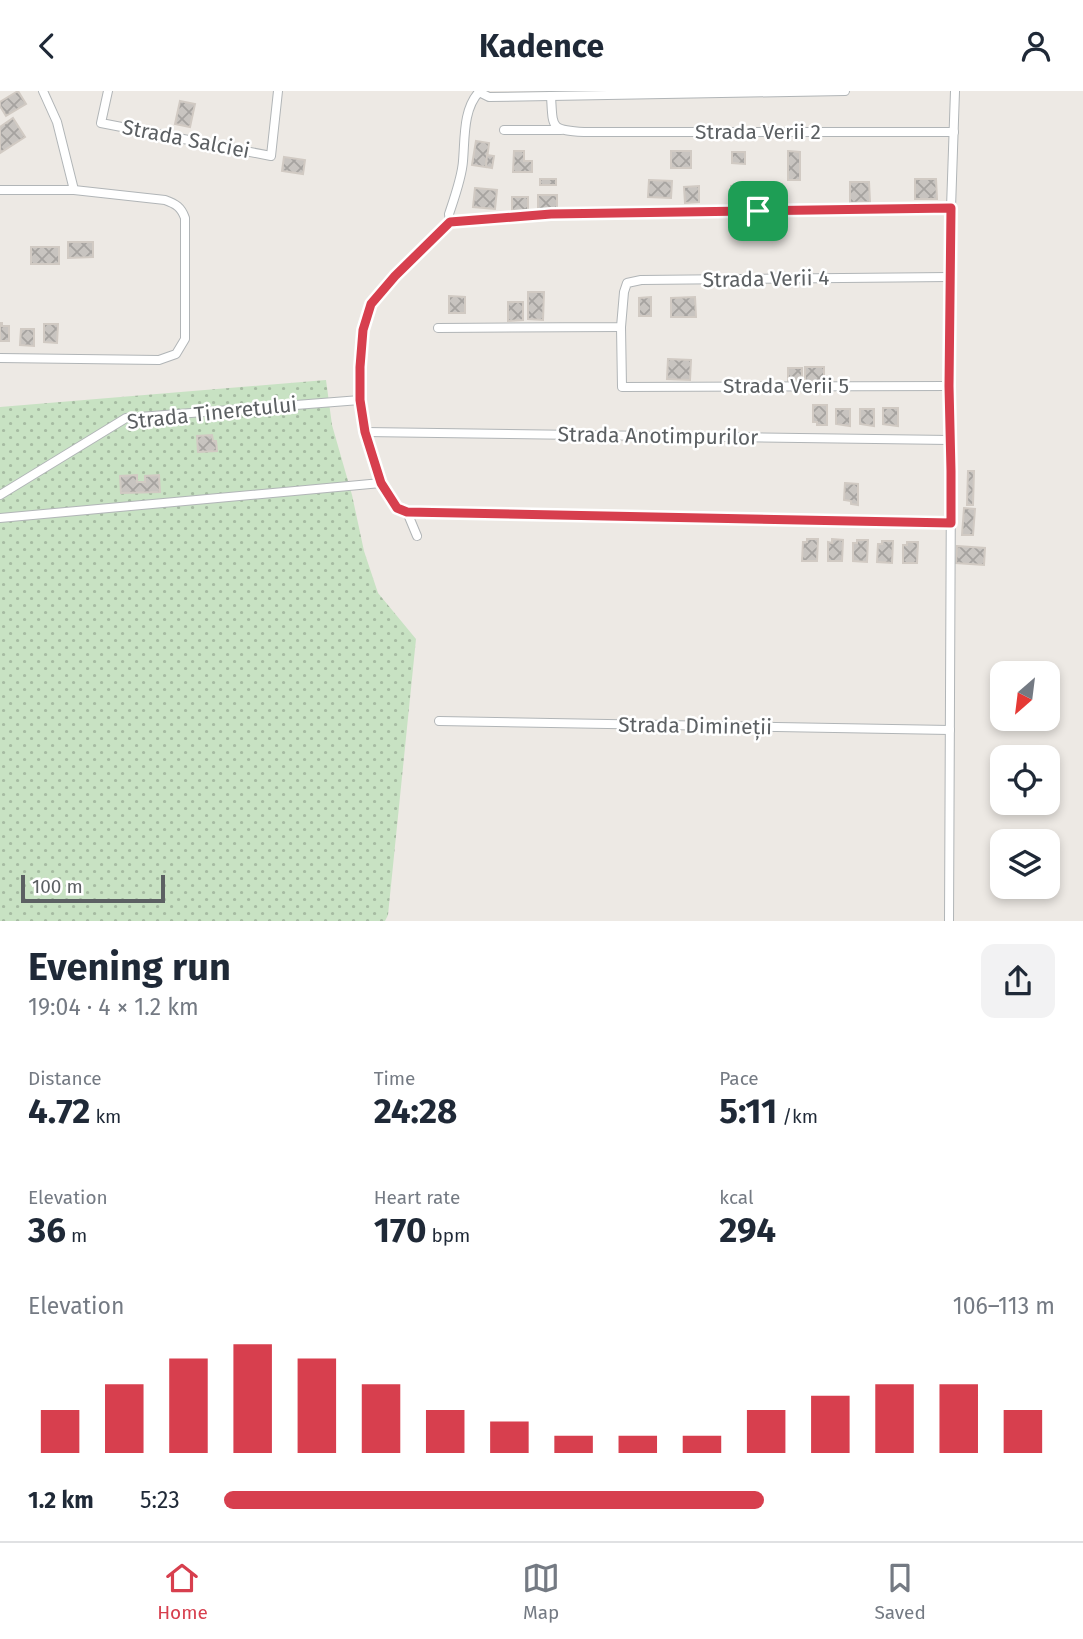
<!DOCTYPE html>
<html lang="en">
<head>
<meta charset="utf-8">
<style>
	:root { --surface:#fff; --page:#f2f2f3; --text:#1f2937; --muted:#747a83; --line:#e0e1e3; --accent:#d73f4e }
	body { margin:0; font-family:"Fira Sans",sans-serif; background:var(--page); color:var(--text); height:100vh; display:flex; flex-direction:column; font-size:26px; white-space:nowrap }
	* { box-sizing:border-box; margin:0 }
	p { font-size:23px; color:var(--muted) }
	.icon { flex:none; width:38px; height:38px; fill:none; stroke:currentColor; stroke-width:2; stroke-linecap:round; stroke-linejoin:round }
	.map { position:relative; height:830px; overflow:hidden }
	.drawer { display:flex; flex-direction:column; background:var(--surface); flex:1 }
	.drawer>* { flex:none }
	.needle { width:46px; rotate:208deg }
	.buttons { position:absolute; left:990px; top:570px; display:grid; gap:14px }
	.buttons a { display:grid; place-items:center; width:70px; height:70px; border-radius:14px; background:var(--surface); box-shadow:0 4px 10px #0003; font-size:35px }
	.scale { position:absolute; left:21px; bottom:18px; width:144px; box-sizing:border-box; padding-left:7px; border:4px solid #5c6063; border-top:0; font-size:19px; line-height:24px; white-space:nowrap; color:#5c6063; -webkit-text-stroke:5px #fff; paint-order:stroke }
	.pin { position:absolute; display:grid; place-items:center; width:60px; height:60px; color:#fff; margin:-30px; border-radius:14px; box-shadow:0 4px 10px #0006 }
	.round { display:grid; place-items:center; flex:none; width:74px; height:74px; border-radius:14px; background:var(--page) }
	.overview { display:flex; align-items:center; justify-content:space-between; height:119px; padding:0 28px }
	h1 { font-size:38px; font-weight:700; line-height:52px }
	.metrics { display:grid; grid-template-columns:repeat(3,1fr); gap:10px; height:119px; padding:7px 28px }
	.metrics div { display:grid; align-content:center }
	.metrics b { font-size:35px; font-weight:700 }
	.metrics small { font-size:19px; font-weight:400 }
	.metrics p { font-size:19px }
	.chart { height:196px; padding:14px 28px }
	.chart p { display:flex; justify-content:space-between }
	.chart svg { width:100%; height:126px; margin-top:7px; stroke:var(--accent); stroke-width:6 }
	ul { padding:0 28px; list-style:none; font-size:23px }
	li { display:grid; grid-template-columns:112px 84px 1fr; align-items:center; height:52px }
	li i { height:18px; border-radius:9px; background:var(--accent) }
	header { display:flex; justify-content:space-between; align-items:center; height:91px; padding:0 28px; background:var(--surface); font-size:32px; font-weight:700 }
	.tab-bar { display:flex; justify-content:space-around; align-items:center; height:98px; border-top:2px solid var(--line); background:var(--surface); font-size:19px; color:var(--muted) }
	.tab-bar a { display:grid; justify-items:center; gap:4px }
	.tab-bar .active { color:var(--accent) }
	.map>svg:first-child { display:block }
</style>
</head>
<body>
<header><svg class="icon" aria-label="back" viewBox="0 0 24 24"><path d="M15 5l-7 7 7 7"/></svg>Kadence<svg class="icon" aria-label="person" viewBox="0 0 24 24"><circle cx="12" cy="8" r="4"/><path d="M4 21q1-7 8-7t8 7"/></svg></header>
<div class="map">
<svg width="1083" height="831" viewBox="0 0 1083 831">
	<defs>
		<pattern id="grass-dots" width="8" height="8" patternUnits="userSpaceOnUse" patternTransform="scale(1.75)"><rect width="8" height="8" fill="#c8e2c3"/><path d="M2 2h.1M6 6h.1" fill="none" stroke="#a6bba2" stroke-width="1.8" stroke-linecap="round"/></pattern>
		<pattern id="building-cross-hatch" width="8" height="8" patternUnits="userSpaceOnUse" patternTransform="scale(1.75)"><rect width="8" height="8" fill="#c8c4c0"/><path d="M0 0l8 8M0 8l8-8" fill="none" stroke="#a6a3a0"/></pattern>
	</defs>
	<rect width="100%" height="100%" fill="#ede9e4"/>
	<!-- grass -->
	<polygon fill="url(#grass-dots)" points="326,289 332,334 352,404 364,460 378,502 416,548 388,824 385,830 0,831 0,316"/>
	<!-- building -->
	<g fill="url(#building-cross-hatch)" stroke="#d1cac3" stroke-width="2">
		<polygon points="18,0 26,13 6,25 0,15 0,11"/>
		<polygon points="180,10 195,13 190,36 175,33"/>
		<polygon points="13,27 25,46 0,62 0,36"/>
		<polygon points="476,50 489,52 486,76 472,74"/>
		<polygon points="514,60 524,60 524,70 532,70 532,81 513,81"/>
		<rect x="671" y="60" width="20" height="17"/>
		<polygon points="788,60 800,61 800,89 788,89"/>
		<polygon points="732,61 745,61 745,73 732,72"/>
		<polygon points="487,64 494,65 492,77 486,76"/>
		<polygon points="284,66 305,69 303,83 282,80"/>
		<rect x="540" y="88" width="16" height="6"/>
		<polygon points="915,88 936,88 937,108 915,108"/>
		<polygon points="649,89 672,90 671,107 648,106"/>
		<polygon points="850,91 869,91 870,111 850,112"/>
		<polygon points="752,93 753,114 732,115 731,95"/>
		<polygon points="699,95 699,111 685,112 684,96"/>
		<polygon points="475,97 497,99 495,118 473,116"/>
		<polygon points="538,104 557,104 557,119 538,120"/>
		<polygon points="512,106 528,106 528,119 512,120"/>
		<polygon points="68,151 93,151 93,166 68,167"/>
		<rect x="31" y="156" width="28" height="17"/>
		<polygon points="528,201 544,201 543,229 528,228"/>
		<polygon points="449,205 465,206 465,222 449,222"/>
		<polygon points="651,206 651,225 639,225 639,207"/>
		<polygon points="695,206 696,226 671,226 671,207"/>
		<polygon points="508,211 523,211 523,229 508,230"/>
		<polygon points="0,232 2,232 2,235 9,235 9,250 0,250"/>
		<polygon points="44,233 58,233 57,252 44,251"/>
		<polygon points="21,238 34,238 34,255 20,254"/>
		<polygon points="668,268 691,269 690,289 667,288"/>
		<polygon points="805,276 824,276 824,291 805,290"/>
		<polygon points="788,277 802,277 802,294 788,293"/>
		<polygon points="813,314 827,314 827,334 817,334 817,331 813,331"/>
		<polygon points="883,317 898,317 898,335 883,333"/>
		<polygon points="836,318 850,318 850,335 836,333"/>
		<polygon points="860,318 874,318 874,335 860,333"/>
		<polygon points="212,344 213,350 216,350 217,360 198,361 197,345"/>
		<polygon points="968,380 974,380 973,414 967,414"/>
		<polygon points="137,384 137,391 145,391 145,385 159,384 160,401 121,402 120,385"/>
		<polygon points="845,392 858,393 858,414 851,413 851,410 844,409"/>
		<polygon points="964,417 975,418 973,444 962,444"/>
		<polygon points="807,448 818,448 817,470 802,470 803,451 807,451"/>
		<polygon points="832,448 843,449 842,470 828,470 828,451 832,452"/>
		<polygon points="857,449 868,449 867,471 853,470 853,452 857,452"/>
		<polygon points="882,450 893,450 892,472 877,471 878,453 882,453"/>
		<polygon points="907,451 918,451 917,472 903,472 903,454 907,454"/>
		<polygon points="957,455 985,457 984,474 956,472"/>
	</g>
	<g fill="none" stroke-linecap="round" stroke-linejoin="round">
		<!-- minor casing -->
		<g stroke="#b1b5b7" stroke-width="10">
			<g id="minor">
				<polyline points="43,0 57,31 74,99"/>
				<polyline points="108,0 101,32 271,65 278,0"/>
				<polyline points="479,1 489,6 845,0"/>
				<path d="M551,5C553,37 550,39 584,41H954"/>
				<polyline points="504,39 561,39"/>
				<path d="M0,99H74L165,109C176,113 181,116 185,127V248L176,263L159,269L0,267"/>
				<polyline points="450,131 551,123 951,117"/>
				<polyline points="621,236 622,296 949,295"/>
				<polyline points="438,237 621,236 624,201 627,192 641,189 950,186"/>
				<polyline points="365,341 950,349"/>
				<polyline points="0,404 126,327 360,309"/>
				<polyline points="407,421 951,432"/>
				<polyline points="0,427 381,392"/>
				<path d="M417,445L407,421L397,417L381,392L365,341L360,309V276L363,239L371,213L395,185L450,131L449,123C454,108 462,86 463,70C465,47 463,18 479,1"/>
				<polyline points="439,630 950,639"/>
				<polyline points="949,831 951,380 949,295 951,117 955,0"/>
			</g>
		</g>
		<!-- minor -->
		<use href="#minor" stroke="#fff" stroke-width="8"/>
	</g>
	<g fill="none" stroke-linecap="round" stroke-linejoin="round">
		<!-- route casing -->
		<g stroke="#fff" stroke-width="14">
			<polygon id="route" points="951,117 949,295 951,380 951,432 407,421 397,417 381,392 365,341 360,309 360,276 363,239 371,213 395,185 450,131 551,123"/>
		</g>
		<!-- route -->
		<use href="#route" stroke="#d73f4e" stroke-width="9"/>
	</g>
	<g text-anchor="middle" stroke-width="5" stroke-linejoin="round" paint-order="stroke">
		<!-- street labels -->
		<g font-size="21" fill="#5c6063" stroke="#fff">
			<text x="758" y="48">Strada Verii 2</text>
			<text transform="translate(186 48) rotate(11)" y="7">Strada Salciei</text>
			<text transform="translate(766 188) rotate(-1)" y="7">Strada Verii 4</text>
			<text x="786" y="302">Strada Verii 5</text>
			<text transform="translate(212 322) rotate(-6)" y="7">Strada Tineretului</text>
			<text transform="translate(658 345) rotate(1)" y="7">Strada Anotimpurilor</text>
			<text transform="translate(695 635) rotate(1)" y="7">Strada Dimineții</text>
		</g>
	</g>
</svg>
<div class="buttons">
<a><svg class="needle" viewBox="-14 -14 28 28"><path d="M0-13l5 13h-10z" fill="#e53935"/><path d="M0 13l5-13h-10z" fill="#747a83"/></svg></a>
<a><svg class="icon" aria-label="locate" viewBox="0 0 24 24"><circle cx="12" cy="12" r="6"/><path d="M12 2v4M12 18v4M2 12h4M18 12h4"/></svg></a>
<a><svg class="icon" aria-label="layers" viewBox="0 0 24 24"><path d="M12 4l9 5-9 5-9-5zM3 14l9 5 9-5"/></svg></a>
</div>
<div class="scale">100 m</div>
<div class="pin" style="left:758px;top:120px;background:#1e9e55"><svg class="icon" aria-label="arrive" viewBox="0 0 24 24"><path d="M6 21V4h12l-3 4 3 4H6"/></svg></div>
</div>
<section class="drawer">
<div class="overview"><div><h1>Evening run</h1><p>19:04 · 4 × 1.2 km</p></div><a class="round"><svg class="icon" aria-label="share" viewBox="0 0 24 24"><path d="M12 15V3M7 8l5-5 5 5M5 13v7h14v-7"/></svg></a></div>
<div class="metrics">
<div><p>Distance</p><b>4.72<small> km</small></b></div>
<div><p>Time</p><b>24:28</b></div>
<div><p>Pace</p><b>5:11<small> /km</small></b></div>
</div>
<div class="metrics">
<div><p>Elevation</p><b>36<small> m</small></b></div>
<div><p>Heart rate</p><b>170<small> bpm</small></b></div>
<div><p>kcal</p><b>294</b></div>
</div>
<div class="chart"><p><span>Elevation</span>106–113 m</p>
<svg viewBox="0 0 160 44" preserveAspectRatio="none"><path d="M5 44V29M15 44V20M25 44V11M35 44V6M45 44V11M55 44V20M65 44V29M75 44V33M85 44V38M95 44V38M105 44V38M115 44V29M125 44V24M135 44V20M145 44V20M155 44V29"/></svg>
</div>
<ul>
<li><b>1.2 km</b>5:23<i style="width:65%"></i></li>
</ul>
</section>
<nav class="tab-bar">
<a class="active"><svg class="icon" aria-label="home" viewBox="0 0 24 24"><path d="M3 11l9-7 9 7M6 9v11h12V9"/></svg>Home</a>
<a><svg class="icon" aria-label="map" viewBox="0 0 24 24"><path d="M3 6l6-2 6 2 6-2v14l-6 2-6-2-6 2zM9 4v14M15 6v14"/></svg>Map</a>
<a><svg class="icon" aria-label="saved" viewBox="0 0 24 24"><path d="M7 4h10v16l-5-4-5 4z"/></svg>Saved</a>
</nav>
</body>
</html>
